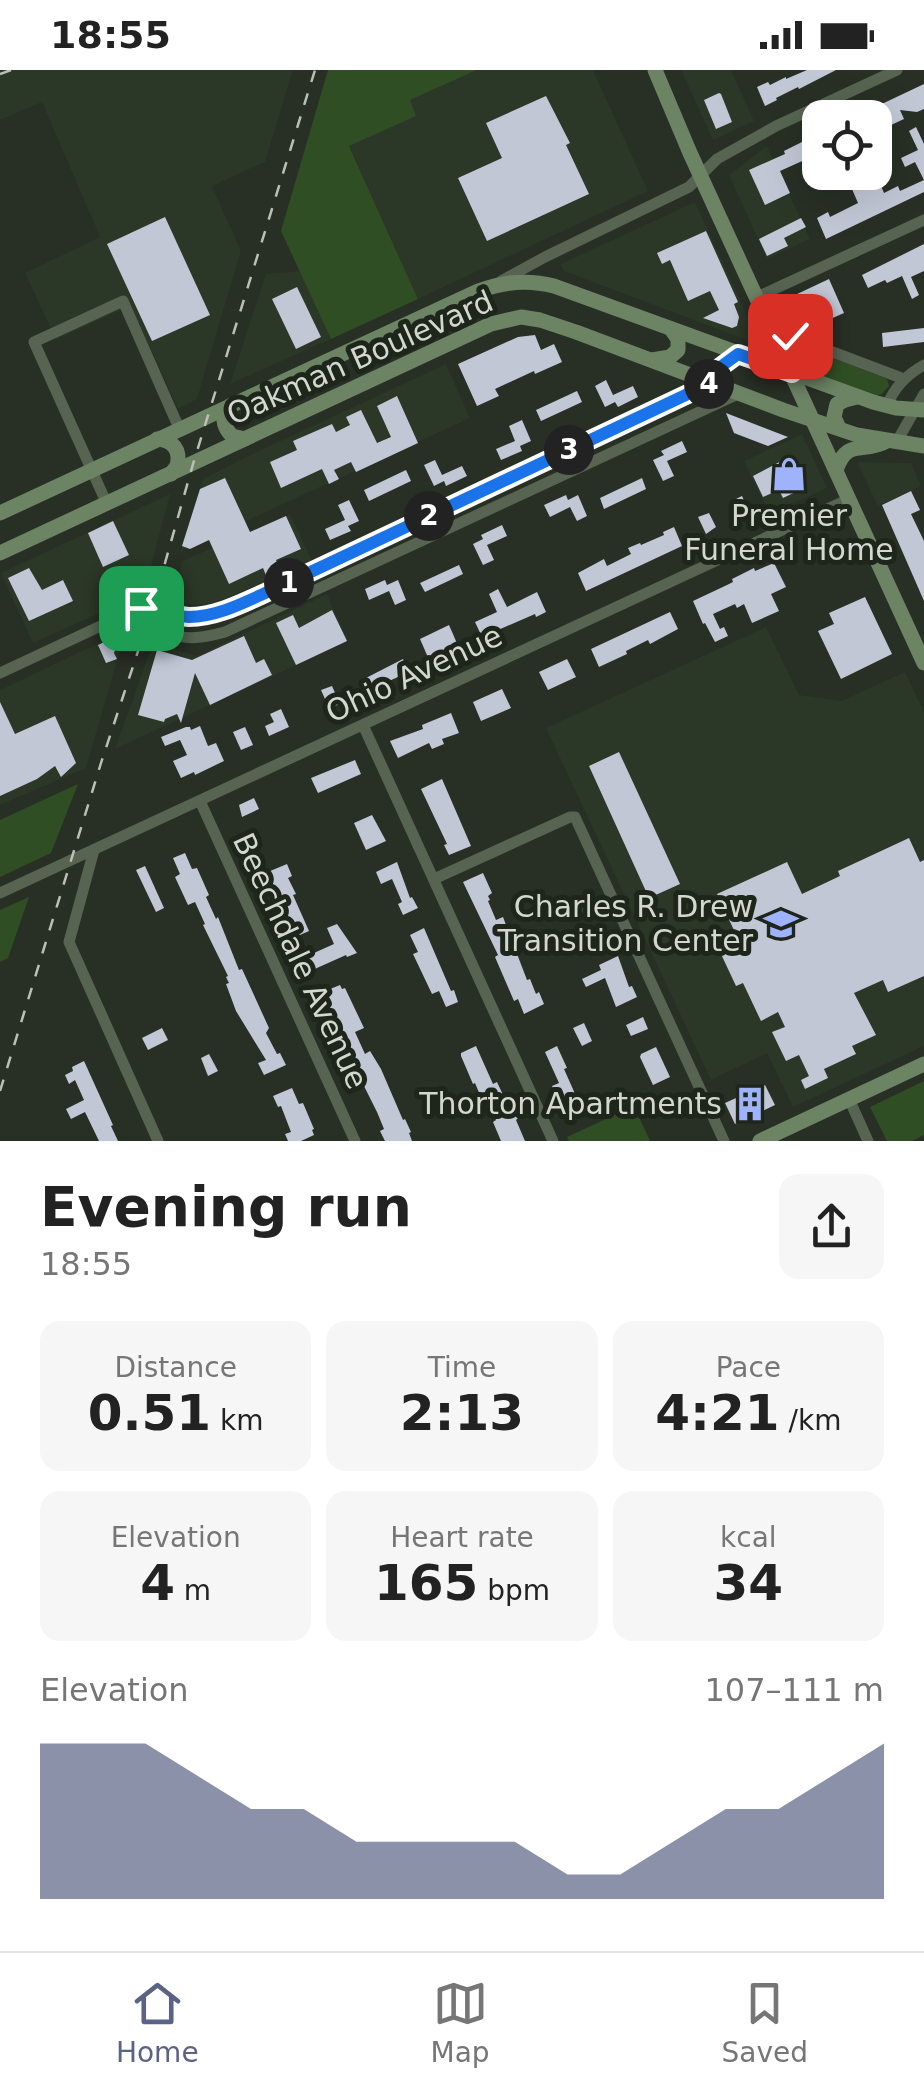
<!DOCTYPE html>
<html lang="en">
<head>
<meta charset="utf-8">
<style>
	:root { --surface:#fff; --page:#f6f6f6; --text:#222; --muted:#767676; --line:#e0e0e0; --accent:#5a6385 }
	body { margin:0; font-family:"DejaVu Sans",sans-serif; background:var(--page); color:var(--text); height:100vh; display:flex; flex-direction:column; font-size:38px; white-space:nowrap }
	* { box-sizing:border-box; margin:0 }
	p { font-size:32px; color:var(--muted) }
	.icon { flex:none; width:55px; height:55px; fill:none; stroke:currentColor; stroke-width:2; stroke-linecap:round; stroke-linejoin:round }
	.map { position:relative; height:1071px; overflow:hidden }
	.sheet { display:flex; flex-direction:column; background:var(--surface); flex:1 }
	.sheet>* { flex:none }
	.controls { position:absolute; left:802px; top:30px; display:grid; gap:20px }
	.controls a { display:grid; place-items:center; width:90px; height:90px; border-radius:20px; background:var(--surface); box-shadow:0 10px 40px #0002; font-size:50px }
	.pin { position:absolute; display:grid; place-items:center; width:85px; height:85px; color:#fff; margin:-42px; border-radius:20px; box-shadow:0 5px 15px #0006 }
	.km { position:absolute; width:50px; height:50px; margin:-25px; border-radius:50%; background:#222; color:#fff; font-size:28px; line-height:50px; text-align:center }
	.round { display:grid; place-items:center; flex:none; width:105px; height:105px; border-radius:20px; background:var(--page) }
	.head { display:flex; align-items:center; justify-content:space-between; height:170px; padding:0 40px }
	h1 { font-size:55px; font-weight:600; line-height:75px }
	.stats { display:grid; grid-template-columns:repeat(3,1fr); gap:15px; height:170px; padding:10px 40px }
	.stats div { display:grid; align-content:center; border-radius:20px; background:var(--page); text-align:center }
	.stats b { font-size:50px; font-weight:600 }
	.stats small { font-size:28px; font-weight:400 }
	.stats p { font-size:28px }
	.chart { height:280px; padding:20px 40px }
	.chart p { display:flex; justify-content:space-between }
	.chart svg { width:100%; height:180px; margin-top:10px; fill:var(--accent); opacity:.7 }
	.status { display:flex; justify-content:space-between; align-items:center; height:70px; padding:0 50px; background:var(--surface); direction:ltr }
	.status svg { height:28px; fill:currentColor }
	.menu { display:flex; justify-content:space-around; align-items:center; height:140px; border-top:2px solid var(--line); background:var(--surface); font-size:28px; color:var(--muted) }
	.menu a { display:grid; justify-items:center; gap:5px }
	.menu .on { color:var(--accent) }
	.map>svg:first-child { display:block }
</style>
</head>
<body>
<div class="status"><b>18:55</b><svg viewBox="0 0 49 12"><path d="M0 12V9h3v3zM5 12V6h3v6zM10 12V3h3v9zM15 12V0h3v12zM26 1h20v11H26zM47 4h2v5h-2z"/></svg></div>
<div class="map">
<svg width="924" height="1071" viewBox="0 0 924 1071">
	<rect width="100%" height="100%" fill="#282f25"/>
	<!-- built -->
	<g fill="#2b3727">
		<polygon points="0,0 293,0 265,92 212,116 241,181 197,329 178,339 131,235 56,270 25,203 100,167 42,32 0,50"/>
		<polygon points="477,0 593,0 648,121 418,229 349,75 415,46 410,30"/>
		<polygon points="681,0 731,0 754,51 713,70"/>
		<polygon points="767,76 810,169 767,189 729,105"/>
		<polygon points="695,132 758,269 757,274 564,201 561,194"/>
		<polygon points="300,201 331,269 230,314 266,204"/>
		<polygon points="446,294 470,348 181,481 203,409 250,385"/>
		<polygon points="802,364 827,418 769,444 744,391"/>
		<polygon points="857,392 911,393 921,416 878,436"/>
		<polygon points="170,424 144,523 33,573 1,503"/>
		<polygon points="290,444 312,491 210,535 173,533 182,491"/>
		<polygon points="327,524 348,571 115,679 153,573 197,586"/>
		<polygon points="766,557 799,625 841,631 905,602 924,642 924,976 793,1037 767,983 711,1010 546,658"/>
		<polygon points="126,560 86,698 0,735 0,620"/>
	</g>
	<!-- green -->
	<g fill="#304e24">
		<polygon points="328,0 477,0 410,30 416,46 349,76 418,229 331,269 281,161"/>
		<polygon points="799,275 887,309 889,316 882,324 875,326 808,302 797,278"/>
		<polygon points="78,714 51,783 0,807 0,750"/>
		<polygon points="29,827 8,888 0,892 0,840"/>
		<polygon points="924,1011 924,1065 912,1071 887,1071 870,1037"/>
		<polygon points="634,1036 650,1071 569,1071 567,1067"/>
	</g>
	<!-- building -->
	<g fill="#c2c7d6">
		<polygon points="807,0 836,0 799,19 798,17 776,28 777,30 765,36 757,17 768,12 770,15 786,7 786,9"/>
		<polygon points="924,14 924,39 917,42 900,40 904,49 878,61 875,48 870,48 867,41"/>
		<polygon points="719,23 721,24 732,52 716,59 704,30"/>
		<polygon points="546,26 570,73 566,75 589,124 487,171 458,108 502,88 486,53"/>
		<polygon points="916,57 924,74 924,122 826,169 817,148 828,142 830,147 858,133 849,112 869,102 875,102 884,123 898,116 900,121 924,110 915,92 905,97 901,88 918,80 909,61"/>
		<polygon points="820,63 820,83 780,101 790,123 765,135 749,100 785,84 784,81"/>
		<polygon points="165,147 210,245 152,271 107,174"/>
		<polygon points="801,148 806,157 784,168 788,176 767,186 759,169"/>
		<polygon points="706,161 738,232 734,234 739,247 737,256 732,258 703,248 719,240 710,221 688,231 670,190 662,194 657,183"/>
		<polygon points="924,174 924,201 911,207 919,225 912,229 902,206 887,213 885,210 868,218 862,205"/>
		<polygon points="829,209 844,243 810,258 795,225"/>
		<polygon points="297,217 321,267 296,279 272,229"/>
		<polygon points="924,258 924,272 883,277 882,263"/>
		<polygon points="535,265 541,280 554,274 562,292 535,304 534,301 495,319 499,326 477,336 458,294 518,267"/>
		<polygon points="606,310 613,325 633,316 638,327 618,337 615,332 605,337 595,316"/>
		<polygon points="577,321 582,332 541,351 536,340"/>
		<polygon points="397,326 418,373 356,402 351,392 334,400 339,409 329,414 322,399 281,418 270,392 297,380 293,371 332,354 336,362 350,355 346,347 361,340 377,373 391,367 377,336"/>
		<polygon points="726,343 788,367 768,376 734,363"/>
		<polygon points="522,350 531,371 520,376 522,381 501,390 496,379 515,371 509,356"/>
		<polygon points="682,371 687,382 667,391 674,406 663,411 653,390 664,385 661,381"/>
		<polygon points="789,387 802,419 783,428 779,420 763,427 753,406"/>
		<polygon points="435,390 442,405 462,396 467,406 446,416 444,411 434,416 424,395"/>
		<polygon points="406,400 411,411 369,431 364,420"/>
		<polygon points="225,408 250,462 286,446 301,479 276,490 282,503 268,510 263,498 229,514 209,470 190,479 182,476 200,419"/>
		<polygon points="642,408 646,419 604,439 600,428"/>
		<polygon points="911,421 920,440 911,444 924,471 924,531 882,435"/>
		<polygon points="566,425 568,430 578,425 587,446 577,451 570,437 550,447 544,435"/>
		<polygon points="742,426 749,441 740,448 732,431"/>
		<polygon points="349,430 359,451 348,456 351,461 330,470 325,459 345,450 338,435"/>
		<polygon points="709,443 716,457 706,464 698,447"/>
		<polygon points="113,451 129,485 103,497 88,463"/>
		<polygon points="502,455 507,466 487,475 494,490 483,495 473,474 483,469 481,465"/>
		<polygon points="674,457 682,476 586,521 578,503 604,489 607,496 631,484 628,478 640,473 641,475 664,465 663,462"/>
		<polygon points="774,493 786,517 771,524 779,541 752,553 744,534 737,538 735,534 713,544 720,559 724,557 728,566 715,572 705,553 703,554 693,531 727,515 733,512 732,509 754,498 755,501"/>
		<polygon points="459,495 463,504 425,522 420,513"/>
		<polygon points="29,498 42,520 63,510 73,531 29,551 8,508"/>
		<polygon points="385,510 387,515 398,510 406,530 395,535 389,521 369,530 365,519"/>
		<polygon points="498,519 507,537 537,522 546,542 536,547 535,544 482,567 475,552 497,542 489,524"/>
		<polygon points="865,527 892,584 841,609 818,561 834,554 829,543"/>
		<polygon points="332,540 347,571 296,595 276,553 293,545 299,558"/>
		<polygon points="670,542 678,559 650,574 648,570 626,581 627,584 599,597 591,579"/>
		<polygon points="449,555 459,578 430,592 420,569"/>
		<polygon points="120,565 114,583 117,589 106,593 98,575"/>
		<polygon points="244,566 256,593 264,589 272,605 210,635 195,603 181,653 177,644 165,649 164,652 138,645 157,580 192,590"/>
		<polygon points="403,589 409,602 369,620 364,609"/>
		<polygon points="567,589 576,607 548,620 539,602"/>
		<polygon points="332,616 340,634 329,638 321,620"/>
		<polygon points="502,619 511,638 481,651 473,632"/>
		<polygon points="0,632 15,664 55,646 76,693 61,707 55,696 37,709 0,726"/>
		<polygon points="281,639 289,657 269,666 265,656 274,652 270,644"/>
		<polygon points="451,643 459,663 442,669 444,674 432,679 429,673 398,688 390,671 423,659 422,655"/>
		<polygon points="200,656 208,676 216,673 224,691 195,705 194,702 181,708 173,691 187,685 180,670 165,676 161,667 186,657 190,657 191,660"/>
		<polygon points="245,657 253,675 241,680 233,662"/>
		<polygon points="619,682 680,814 649,828 589,696"/>
		<polygon points="355,690 361,704 318,723 311,708"/>
		<polygon points="442,709 471,776 449,785 444,775 447,774 421,719"/>
		<polygon points="254,728 259,739 242,747 239,735"/>
		<polygon points="372,745 386,771 366,780 354,753"/>
		<polygon points="909,768 920,792 924,790 924,906 888,922 883,910 854,923 876,965 852,976 856,984 824,999 828,1008 805,1019 801,1010 809,1006 799,985 786,991 772,962 785,957 778,942 761,951 743,913 736,916 721,884 741,875 717,824 787,792 802,824 840,806 838,801"/>
		<polygon points="185,783 192,799 197,798 209,825 206,827 216,849 218,847 239,900 242,899 269,958 266,963 277,984 280,983 286,995 264,1005 258,993 266,990 236,941 226,914 229,913 226,907 228,906 203,855 205,854 195,832 188,835 175,807 180,804 173,788"/>
		<polygon points="397,792 410,828 412,827 418,838 403,845 398,834 402,832 392,809 381,814 376,802"/>
		<polygon points="287,794 292,806 288,808 296,824 293,825 309,861 293,868 287,855 290,853 280,831 278,833 263,804"/>
		<polygon points="145,796 164,838 156,842 136,800"/>
		<polygon points="483,803 492,823 488,826 490,830 488,831 496,850 503,847 527,910 530,909 536,924 539,922 544,934 524,944 518,929 514,931 495,887 498,885 463,812"/>
		<polygon points="590,825 595,837 575,846 570,835"/>
		<polygon points="337,854 357,883 347,887 346,885 308,902 305,895 308,893 305,887 334,874 327,858"/>
		<polygon points="604,855 609,867 591,875 586,864"/>
		<polygon points="424,858 451,921 454,920 458,932 446,937 439,921 432,924 413,884 418,882 410,865"/>
		<polygon points="618,886 629,917 632,916 637,927 616,937 605,908 586,917 582,909 601,900 599,895"/>
		<polygon points="340,915 342,919 345,918 364,958 355,962 365,984 370,981 381,999 403,1050 405,1049 411,1062 409,1063 412,1071 385,1071 380,1061 384,1059 377,1042 318,924"/>
		<polygon points="643,947 648,959 631,966 626,955"/>
		<polygon points="584,953 592,971 582,976 573,958"/>
		<polygon points="162,958 168,970 148,980 142,968"/>
		<polygon points="476,976 493,1014 497,1012 504,1027 508,1025 519,1047 516,1050 525,1071 501,1071 493,1052 496,1050 487,1030 483,1032 475,1013 473,1014 461,986 461,983"/>
		<polygon points="557,976 567,998 564,999 584,1044 572,1050 561,1027 558,1028 552,1016 559,1013 545,982"/>
		<polygon points="656,977 670,1007 653,1015 640,987 641,984"/>
		<polygon points="209,984 218,1001 208,1006 201,988"/>
		<polygon points="84,991 113,1055 111,1056 118,1071 99,1071 85,1042 71,1049 66,1039 84,1030 75,1010 69,1014 65,1005 73,1001 72,997"/>
		<polygon points="765,1015 775,1035 735,1054 725,1033"/>
		<polygon points="292,1018 299,1034 303,1033 314,1059 312,1060 314,1065 301,1071 288,1071 285,1064 291,1062 281,1036 278,1037 273,1026"/>
	</g>
	<g fill="none" stroke-linecap="round" stroke-linejoin="round">
		<!-- street -->
		<g stroke="#566451" stroke-width="11">
			<polyline points="501,211 545,187 689,117 717,89 776,56 897,0"/>
			<polyline points="757,227 924,150"/>
			<polyline points="772,259 904,309"/>
			<path d="M887,336C894,317 906,305 924,295"/>
			<polyline points="896,373 924,324"/>
			<polyline points="107,434 34,272 123,231 179,358"/>
			<path d="M114,553C138,550 154,561 177,566C194,570 209,566 225,562L738,324"/>
			<path d="M0,603L137,539C155,536 173,547 191,547C222,546 253,528 281,517L709,314L715,301L737,283"/>
			<polyline points="363,655 553,1071"/>
			<polyline points="200,731 355,1071"/>
			<polyline points="94,780 69,872 158,1071"/>
			<polyline points="434,809 570,747 575,747 724,1071"/>
			<polyline points="0,823 849,429"/>
			<polyline points="849,1029 868,1071"/>
		</g>
		<!-- secondary -->
		<g stroke="#6c8364" stroke-width="15">
			<polyline points="655,0 690,83 924,593"/>
			<polyline points="652,290 670,287 678,280 678,269 671,259"/>
			<path d="M231,335C221,345 222,356 232,366L245,369"/>
			<polyline points="839,358 834,347 837,334 845,330 857,327"/>
			<path d="M157,369C173,370 181,380 177,396L171,404"/>
			<path d="M836,400C848,367 862,385 887,371"/>
			<path d="M0,443L478,221C504,212 527,209 554,216L873,332L896,338L924,340"/>
			<polyline points="0,483 491,254 521,247 540,250 576,262 783,340 857,365 924,376"/>
			<polyline points="760,1071 924,994"/>
		</g>
		<!-- rail -->
		<g stroke="#babfb8" stroke-width="2.5" stroke-dasharray="12 12" stroke-linecap="butt">
			<polyline points="0,4 11,0"/>
			<polyline points="0,1021 101,693 152,539 193,394 315,0"/>
		</g>
	</g>
	<g fill="none" stroke-linecap="round" stroke-linejoin="round">
		<!-- route casing -->
		<g stroke="#fff" stroke-width="20">
			<path id="route" d="M141,538C158,539 172,546 189,547C221,547 252,528 281,516L709,314L715,301L738,284L792,303L772,259L790,266"/>
		</g>
		<!-- route -->
		<use href="#route" stroke="#1a73e8" stroke-width="12"/>
	</g>
	<!-- icons -->
	<defs>
		<g id="shop-bare" transform="scale(2.7)"><path d="M-5-2.5h2.3a2.7 3.5 0 0 1 5.4 0H5L5.5 6h-11ZM-1.5-2.5h3a1.5 2.3 0 0 0-3 0Z" fill="#9fb3fd" stroke="#1e261b" stroke-width="2.5" paint-order="stroke"/></g>
		<g id="school-bare" transform="scale(2.7)"><path d="M0-5L7-2L0 1L-7-2ZM-4 1L0 2.5L4 1V4Q0 6-4 4Z" fill="#9fb3fd" stroke="#1e261b" stroke-width="2.5" paint-order="stroke"/></g>
		<g id="building-bare" transform="scale(2.7)"><path d="M-4-6H4V6H1V3H-1V6H-4ZM-2.5-4.3h1.7v1.8h-1.7ZM.8-4.3h1.7v1.8H.8ZM-2.5-1h1.7V.8h-1.7ZM.8-1h1.7V.8H.8Z" fill="#9fb3fd" stroke="#1e261b" stroke-width="2.5" paint-order="stroke"/></g>
	</defs>
	<g fill-rule="evenodd">
		<use href="#shop-bare" x="789" y="404"/>
		<use href="#school-bare" x="781" y="854"/>
		<use href="#building-bare" x="750" y="1034"/>
	</g>
	<g text-anchor="middle" stroke-width="10" stroke-linejoin="round" paint-order="stroke">
		<!-- street labels -->
		<g font-size="30" fill="#d2d7d0" stroke="#1e261b">
			<text transform="translate(360 288) rotate(-24)" y="10">Oakman Boulevard</text>
			<text transform="translate(414 604) rotate(-25)" y="10">Ohio Avenue</text>
			<text transform="translate(300 891) rotate(65)" y="10">Beechdale Avenue</text>
		</g>
		<!-- poi labels -->
		<g font-size="30" fill="#d2d7d0" stroke="#1e261b" text-anchor="end">
			<text x="789" y="456" text-anchor="middle">Premier<tspan x="789" dy="34">Funeral Home</tspan></text>
			<text x="753" y="847">Charles R. Drew<tspan x="753" dy="34">Transition Center</tspan></text>
			<text x="722" y="1044">Thorton Apartments</text>
		</g>
	</g>
</svg>
<div class="controls">
<a><svg class="icon" aria-label="locate" viewBox="0 0 24 24"><circle cx="12" cy="12" r="6"/><path d="M12 2v4M12 18v4M2 12h4M18 12h4"/></svg></a>
</div>
<div class="pin" style="left:141px;top:538px;background:#1e9e55"><svg class="icon" aria-label="arrive" viewBox="0 0 24 24"><path d="M6 21V4h12l-3 4 3 4H6"/></svg></div>
<div class="pin" style="left:790px;top:266px;background:#d93025"><svg class="icon" aria-label="check" viewBox="0 0 24 24"><path d="M5 12l5 5 9-10"/></svg></div>
<b class="km" style="left:289px;top:513px">1</b>
<b class="km" style="left:429px;top:446px">2</b>
<b class="km" style="left:569px;top:380px">3</b>
<b class="km" style="left:709px;top:314px">4</b>
</div>
<section class="sheet">
<div class="head"><div><h1>Evening run</h1><p>18:55</p></div><a class="round"><svg class="icon" aria-label="share" viewBox="0 0 24 24"><path d="M12 15V3M7 8l5-5 5 5M5 13v7h14v-7"/></svg></a></div>
<div class="stats">
<div><p>Distance</p><b>0.51<small> km</small></b></div>
<div><p>Time</p><b>2:13</b></div>
<div><p>Pace</p><b>4:21<small> /km</small></b></div>
</div>
<div class="stats">
<div><p>Elevation</p><b>4<small> m</small></b></div>
<div><p>Heart rate</p><b>165<small> bpm</small></b></div>
<div><p>kcal</p><b>34</b></div>
</div>
<div class="chart"><p><span>Elevation</span>107–111 m</p>
<svg viewBox="0 0 160 44" preserveAspectRatio="none"><path d="M0 44V6L10 6L20 6L30 14L40 22L50 22L60 30L70 30L80 30L90 30L100 38L110 38L120 30L130 22L140 22L150 14L160 6V44z"/></svg>
</div>
</section>
<nav class="menu">
<a class="on"><svg class="icon" aria-label="home" viewBox="0 0 24 24"><path d="M3 11l9-7 9 7M6 9v11h12V9"/></svg>Home</a>
<a><svg class="icon" aria-label="map" viewBox="0 0 24 24"><path d="M3 6l6-2 6 2 6-2v14l-6 2-6-2-6 2zM9 4v14M15 6v14"/></svg>Map</a>
<a><svg class="icon" aria-label="saved" viewBox="0 0 24 24"><path d="M7 4h10v16l-5-4-5 4z"/></svg>Saved</a>
</nav>
</body>
</html>
